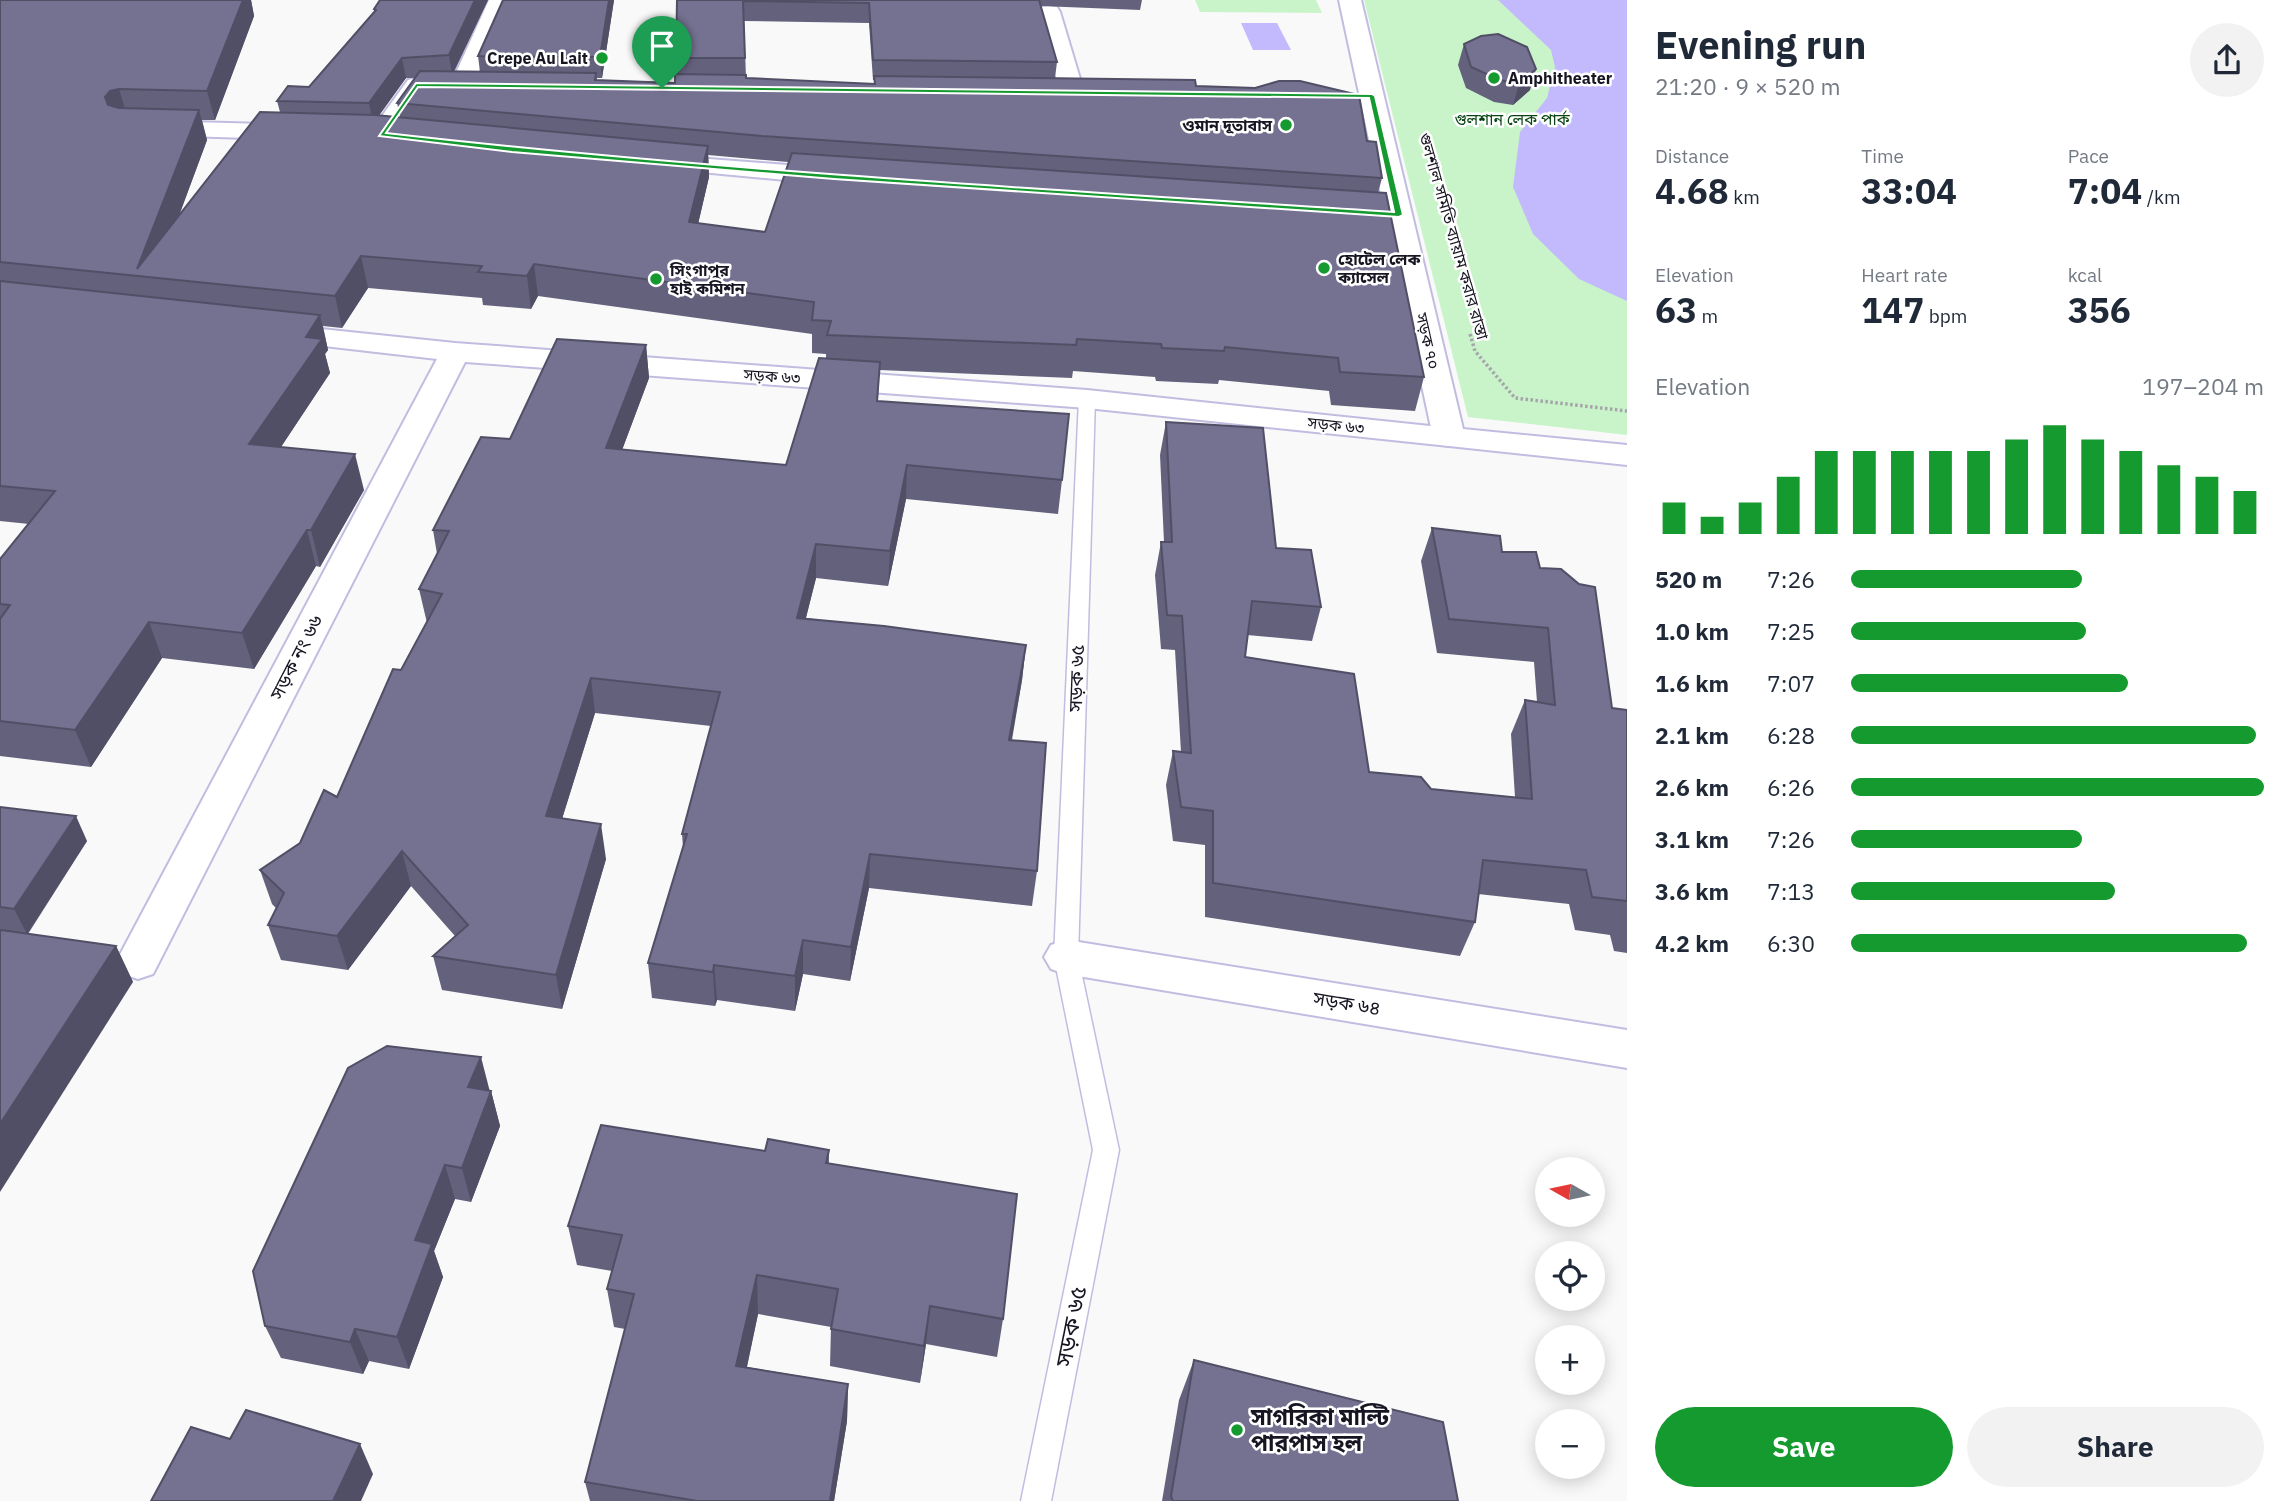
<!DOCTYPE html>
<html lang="en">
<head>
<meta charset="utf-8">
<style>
	:root { --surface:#fff; --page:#f2f2f3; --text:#1f2937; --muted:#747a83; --accent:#159a30 }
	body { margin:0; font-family:"IBM Plex Sans","Noto Sans Bengali",sans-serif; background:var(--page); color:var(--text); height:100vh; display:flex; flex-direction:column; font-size:26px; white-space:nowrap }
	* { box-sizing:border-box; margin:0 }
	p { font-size:23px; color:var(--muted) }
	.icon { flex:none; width:38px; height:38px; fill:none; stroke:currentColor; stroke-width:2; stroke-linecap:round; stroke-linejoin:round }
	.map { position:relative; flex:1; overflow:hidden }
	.drawer { display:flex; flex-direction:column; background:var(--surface); width:665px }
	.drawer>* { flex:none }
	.needle { width:46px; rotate:279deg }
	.buttons { position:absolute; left:1535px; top:1157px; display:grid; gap:14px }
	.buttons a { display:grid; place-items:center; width:70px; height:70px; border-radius:50%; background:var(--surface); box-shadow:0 4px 18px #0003; font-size:35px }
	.pin { position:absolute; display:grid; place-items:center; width:60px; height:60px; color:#fff; margin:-72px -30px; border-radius:50% 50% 50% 0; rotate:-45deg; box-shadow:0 0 7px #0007 }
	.pin .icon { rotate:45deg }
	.round { display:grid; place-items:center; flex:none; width:74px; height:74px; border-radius:37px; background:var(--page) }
	.overview { display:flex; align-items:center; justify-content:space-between; height:119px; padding:0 28px }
	h1 { font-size:38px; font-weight:800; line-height:52px }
	.figures { display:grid; grid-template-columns:repeat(3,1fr); gap:10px; height:119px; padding:7px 28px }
	.figures div { display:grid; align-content:center }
	.figures b { font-size:35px; font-weight:800 }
	.figures small { font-size:19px; font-weight:400 }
	.figures p { font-size:19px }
	.chart { height:196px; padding:14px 28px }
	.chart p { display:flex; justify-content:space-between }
	.chart svg { width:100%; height:126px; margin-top:7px; stroke:var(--accent); stroke-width:6 }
	.primary-button { display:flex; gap:14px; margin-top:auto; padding:14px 28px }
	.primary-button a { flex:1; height:80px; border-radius:42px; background:var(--accent); color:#fff; font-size:28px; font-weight:800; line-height:80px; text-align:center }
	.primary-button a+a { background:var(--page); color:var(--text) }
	ul { padding:0 28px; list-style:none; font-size:23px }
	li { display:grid; grid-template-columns:112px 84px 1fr; align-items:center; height:52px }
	li i { height:18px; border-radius:9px; background:var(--accent) }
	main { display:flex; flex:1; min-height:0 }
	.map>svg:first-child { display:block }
</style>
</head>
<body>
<main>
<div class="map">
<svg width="1627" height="1501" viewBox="0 0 1627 1501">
	<rect width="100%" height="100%" fill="#f9f9f9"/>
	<!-- green -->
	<g fill="#c9f4ca">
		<polygon points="1195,0 1316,0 1322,13 1200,12"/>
		<polygon points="1364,0 1627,0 1627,435 1468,417"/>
	</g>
	<!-- water -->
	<g fill="#c2bafc">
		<polygon points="1498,0 1627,0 1627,301 1579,279 1533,234 1513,187 1520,132 1547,98 1555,67 1551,50"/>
		<polygon points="1241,23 1277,23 1291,50 1253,50"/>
	</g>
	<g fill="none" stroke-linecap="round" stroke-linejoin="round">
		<!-- lane casing -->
		<g stroke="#c0bde0" stroke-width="3">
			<polygon id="lane" points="1087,394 1095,399 1078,957 1119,1150 1051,1501 1021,1501 1093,1150 1054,957 1079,399"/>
		</g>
		<!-- street casing -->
		<g stroke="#c0bde0" stroke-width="4">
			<g id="street">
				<polygon points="489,0 511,0 470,91 454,91 450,86 447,91 423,92 390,140 381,142 154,135 145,133 142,128 145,123 154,121 374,127 408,80 416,78 447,81 450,86"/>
				<polygon points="1049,6 1057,7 1060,12 1084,92 1080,97 1064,97 1060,92 1038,12 1041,7"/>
				<polygon points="657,155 838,169 847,172 851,177 847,182 838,185 648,167 645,162 648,157"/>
				<polygon points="273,324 455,343 1087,390 1449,428 1460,430 1465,437 1460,444 1449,446 1087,408 465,362 153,974 138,979 123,974 116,962 437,359 263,339 259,333 263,327"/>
				<polygon points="1066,940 1627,1030 1627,1068 1066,974 1051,969 1044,957 1051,945"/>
			</g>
		</g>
		<!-- secondary casing -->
		<g stroke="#c0bde0" stroke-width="4">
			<polygon id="secondary" points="1339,0 1361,0 1463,429 1627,445 1627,465 1449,446 1438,444 1433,437"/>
		</g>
		<!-- path -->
		<polyline stroke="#a5a4a9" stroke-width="3.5" stroke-dasharray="2.5 2.5" stroke-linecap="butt" points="1470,334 1475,351 1515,398 1627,411"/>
		<!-- lane -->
		<use href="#lane" fill="#fff" fill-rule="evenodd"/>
		<!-- street -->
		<use href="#street" fill="#fff" fill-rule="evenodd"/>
		<!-- secondary -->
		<use href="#secondary" fill="#fff" fill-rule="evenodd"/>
	</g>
	<!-- wall -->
	<g fill="#64617d" fill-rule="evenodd">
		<path d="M0,0H251L254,16L215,120H202L207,140L179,215L280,112L277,101L309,87L374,12V9L488,0L454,72H480L478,56L503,0H614L602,78H597V80L675,83L677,74L676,58L677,0H1142L1140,10L1041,6L1057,62L1055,78L1196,86L1367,141L1382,178L1378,193L1424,377L1415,411L1331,405L1329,391L1219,380L1218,384L1156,381L1155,377L1073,371L1072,378L879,370L878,401L1062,480L1058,514L906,499L888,586L816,578L806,618L1026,645L1022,680L1012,740L1037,871L1032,906L869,888L850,981L803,974L795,1011L717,1000L715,1006L652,998L648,963L683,847L682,834L711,726L595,713L562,819L606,859L562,1009L442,990L433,956L455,936L411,886L348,970L281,960L268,925L277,909L272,904L260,870L300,843L337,797L401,670L427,623L419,589L437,554L433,530L510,439L646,345L649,378L622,450L786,465L826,358V354L812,353V334L538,296L531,309L483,305L482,298L368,288L342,328L323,326L328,350L325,354L330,373L281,447L364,490L320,567L316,566L254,669L162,658L91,767L0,756V559L29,524L0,521ZM744,21L869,23L873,80H874V84L746,78ZM406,78H416L397,103L400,117L379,115ZM708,155L788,162L765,232L698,224L709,177Z"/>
		<polygon points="1464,44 1530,90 1513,105 1494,102 1466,88 1458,65"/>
		<polygon points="1166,422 1276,548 1321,607 1312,641 1247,635 1245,657 1369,772 1431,789 1515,797 1511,734 1525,700 1537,702 1534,662 1437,653 1421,561 1432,528 1502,552 1540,568 1612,708 1627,710 1627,953 1614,951 1610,935 1575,930 1569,904 1478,894 1475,922 1460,956 1205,917 1205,845 1173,841 1166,785 1173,751 1181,752 1175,650 1161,649 1155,575 1161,542 1164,542 1160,455"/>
		<polygon points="0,807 87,841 28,934 116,946 133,982 0,930"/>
		<polygon points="489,1091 491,1091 500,1126 471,1202 455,1199 434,1251 443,1277 409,1369 369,1361 363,1374 281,1358 265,1326"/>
		<polygon points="829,1150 829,1163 1003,1319 997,1357 926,1344 920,1383 830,1366 831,1327 758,1314 747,1367 848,1384 847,1421 834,1501 590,1501 585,1482 625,1329 614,1327 607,1289 612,1271 577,1265 568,1226 765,1151"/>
		<polygon points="1194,1360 1458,1501 1162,1501 1179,1400"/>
	</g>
	<!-- shaded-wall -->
	<g fill="#514f66">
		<polygon points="243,0 251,0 254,16 215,120 207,91"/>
		<polygon points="475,0 488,0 452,75 449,55"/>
		<polygon points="609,0 614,0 602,78 600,57"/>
		<polygon points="402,58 406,78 373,124 369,103"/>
		<polygon points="1536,69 1530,90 1513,105 1519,84"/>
		<polygon points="119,89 128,118 114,127 105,97 110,91"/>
		<polygon points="199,110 207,140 156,278 137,269"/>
		<polygon points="708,146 709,177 691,254 689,222"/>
		<polygon points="361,256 368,288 342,328 335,296"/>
		<polygon points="534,264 538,296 531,309 527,276"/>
		<polygon points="320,315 328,350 325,354 330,373 259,480 249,444 306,337"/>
		<polygon points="646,345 649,378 610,482 606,448"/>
		<polygon points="355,454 364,490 320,567 311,530"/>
		<polygon points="907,465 906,499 888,586 890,551"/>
		<polygon points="307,530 316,566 254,669 242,633"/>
		<polygon points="816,544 816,578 797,652 797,618"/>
		<polygon points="149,622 162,658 91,767 75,730"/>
		<polygon points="1026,645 1022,680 1005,775 1009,740"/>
		<polygon points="591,678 595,713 552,851 546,816"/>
		<polygon points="76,816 87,841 27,934 14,909"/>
		<polygon points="601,824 606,859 562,1009 556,975"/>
		<polygon points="402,851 411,886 348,970 337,936"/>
		<polygon points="870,854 869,888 850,981 851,947"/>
		<polygon points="803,940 803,974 795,1011 795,976"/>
		<polygon points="116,946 133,982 0,1192 0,1124"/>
		<polygon points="714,965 717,1000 715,1006 713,972"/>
		<polygon points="481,1057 490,1092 468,1087"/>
		<polygon points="491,1091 500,1126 471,1202 462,1168"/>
		<polygon points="445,1165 455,1199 434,1251 443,1277 409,1369 397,1337 415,1240"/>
		<polygon points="757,1275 758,1314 739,1403 736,1366"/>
		<polygon points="930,1306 926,1344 920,1383 924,1346"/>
		<polygon points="355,1329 369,1361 363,1374 350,1342"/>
		<polygon points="848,1384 847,1421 834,1501 830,1501"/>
		<polygon points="360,1444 373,1474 361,1501 333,1501"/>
	</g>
	<!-- building -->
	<g fill="#747191" stroke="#514f66" stroke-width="2">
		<polygon points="0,0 243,0 207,91 119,89 110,91 105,97 108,105 119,108 199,110 137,269 260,112 375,115 708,146 689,222 765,232 792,153 1386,193 1424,377 1340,372 1338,358 1225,347 1224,351 1162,348 1161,344 1077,339 1076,345 827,335 831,321 812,320 814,302 534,264 527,276 478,272 482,266 361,256 335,296 0,262"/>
		<polygon points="380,0 475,0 449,55 402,58 369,103 277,101 288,86 309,87 376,10 374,9"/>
		<polygon points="503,0 609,0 600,57 478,56"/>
		<polygon points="677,0 1039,0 1057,62 873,60 869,3 743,1 745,58 676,58"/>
		<polygon points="1498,34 1527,47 1536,69 1519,84 1500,80 1471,67 1464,44 1481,36"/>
		<polygon points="420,71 596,73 595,80 675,83 675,74 746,75 746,78 875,84 874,76 1195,80 1196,86 1255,88 1279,81 1300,81 1359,95 1367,141 1376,142 1382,178 762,136 397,103"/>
		<polygon points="0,281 320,315 306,337 322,339 249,444 355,454 311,530 307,530 242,633 149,622 75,730 0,721 0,619 10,605 0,604 0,559 55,491 0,486"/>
		<polygon points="557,339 646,345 606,448 786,465 819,358 880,362 877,401 1069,414 1062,480 907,465 890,551 816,544 797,618 884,626 1026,645 1009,740 1046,743 1037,871 870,854 851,947 803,940 795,976 714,965 713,972 648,963 687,834 682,834 720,692 591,678 546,816 601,824 556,975 433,956 468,925 402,851 337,936 268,925 284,893 260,870 300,843 324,790 337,797 393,669 401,670 442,594 419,589 449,531 433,530 481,437 510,439"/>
		<polygon points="1166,422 1263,428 1276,548 1311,550 1321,607 1252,601 1245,657 1354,674 1369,772 1421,777 1431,789 1532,799 1525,700 1555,705 1548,628 1449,619 1432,528 1500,536 1502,552 1536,552 1540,568 1561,569 1579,584 1595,587 1612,708 1627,710 1627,901 1592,897 1586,870 1483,860 1475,922 1213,883 1213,811 1181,807 1173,751 1191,753 1182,616 1167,615 1161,542 1172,542"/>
		<polygon points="0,807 76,816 14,909 0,907"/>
		<polygon points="1,930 116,946 0,1124 0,931"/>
		<polygon points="387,1046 481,1057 468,1087 491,1091 462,1168 445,1165 415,1240 432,1244 397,1337 355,1329 350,1342 265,1326 253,1271 348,1068"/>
		<polygon points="601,1125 765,1151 768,1139 829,1150 826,1163 1017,1194 1003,1319 930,1306 924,1346 831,1329 838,1289 757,1275 736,1366 848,1384 830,1501 697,1501 585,1482 634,1294 607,1289 622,1235 568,1226"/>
		<polygon points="1194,1360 1443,1422 1458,1501 1173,1501 1171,1496"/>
		<polygon points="246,1410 360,1444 333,1501 151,1501 191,1427 230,1439"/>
	</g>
	<!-- route -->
	<path fill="#159a30" stroke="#fff" stroke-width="2" fill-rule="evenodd" d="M416,83L1372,94L1375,96L1403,215L1399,217L834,179L512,152L379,136ZM418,87L1369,98L1394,212C1058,190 721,171 386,133Z"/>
	<!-- markers -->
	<g fill="#159a30" stroke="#fff" stroke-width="2.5">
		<circle cx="602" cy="58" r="7"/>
		<circle cx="1494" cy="78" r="7"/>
		<circle cx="1286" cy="125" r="7"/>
		<circle cx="1324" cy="268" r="7"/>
		<circle cx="656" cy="279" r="7"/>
		<circle cx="1237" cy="1430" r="7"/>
	</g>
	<g text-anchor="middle" stroke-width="5" stroke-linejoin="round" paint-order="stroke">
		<!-- far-poi labels -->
		<g font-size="16" font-weight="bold" fill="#161521" stroke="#fff" text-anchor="start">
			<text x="588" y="64" text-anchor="end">Crepe Au Lait</text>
			<text x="1508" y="84">Amphitheater</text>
			<text x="1272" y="131" text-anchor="end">ওমান দূতাবাস</text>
			<text x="1338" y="265">হোটেল লেক<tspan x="1338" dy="18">ক্যাসেল</tspan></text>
			<text x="670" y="276">সিংগাপুর<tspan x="670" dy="18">হাই কমিশন</tspan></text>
		</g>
		<!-- far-park labels -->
		<g font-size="16" fill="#074311" stroke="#fff">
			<text x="1512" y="125">গুলশান লেক পার্ক</text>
		</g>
		<!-- far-street labels -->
		<g font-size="16" fill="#161521" stroke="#fff">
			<text transform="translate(1454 236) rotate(74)" y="6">গুলশাল সমিতি ব্যায়াম করার রাস্তা</text>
			<text transform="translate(1428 341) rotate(77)" y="6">সড়ক ৭০</text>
			<text transform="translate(772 376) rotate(4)" y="6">সড়ক ৬৩</text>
			<text transform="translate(1336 425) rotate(6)" y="6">সড়ক ৬৩</text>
		</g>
		<!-- street labels -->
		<g font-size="19" fill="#161521" stroke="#fff">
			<text transform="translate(296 657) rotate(-63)" y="7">সড়ক নং ৬৬</text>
			<text transform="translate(1076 678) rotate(-88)" y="7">সড়ক ৬৫</text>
			<text transform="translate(1347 1003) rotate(9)" y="7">সড়ক ৬৪</text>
		</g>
		<!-- near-street labels -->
		<g font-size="23" fill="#161521" stroke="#fff">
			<text transform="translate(1071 1326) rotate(-79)" y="8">সড়ক ৬৫</text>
		</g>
		<!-- near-poi labels -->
		<g font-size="23" font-weight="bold" fill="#161521" stroke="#fff" text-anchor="start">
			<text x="1251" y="1425">সাগরিকা মাল্টি<tspan x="1251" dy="26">পারপাস হল</tspan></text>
		</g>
	</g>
</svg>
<div class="buttons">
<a><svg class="needle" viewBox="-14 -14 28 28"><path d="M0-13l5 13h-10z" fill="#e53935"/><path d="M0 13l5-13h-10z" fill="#747a83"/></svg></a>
<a><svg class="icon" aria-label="locate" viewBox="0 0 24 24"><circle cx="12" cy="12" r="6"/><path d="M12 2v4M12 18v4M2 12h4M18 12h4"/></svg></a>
<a>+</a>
<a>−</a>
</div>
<div class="pin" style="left:662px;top:88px;background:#1e9e55"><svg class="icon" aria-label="arrive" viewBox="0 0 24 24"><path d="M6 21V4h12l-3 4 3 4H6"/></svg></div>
</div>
<section class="drawer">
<div class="overview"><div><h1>Evening run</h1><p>21:20 · 9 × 520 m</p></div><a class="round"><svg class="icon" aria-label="share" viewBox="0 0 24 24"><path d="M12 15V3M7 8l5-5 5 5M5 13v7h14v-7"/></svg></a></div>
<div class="figures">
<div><p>Distance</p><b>4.68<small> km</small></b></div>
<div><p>Time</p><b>33:04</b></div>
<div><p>Pace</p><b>7:04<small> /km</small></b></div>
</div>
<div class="figures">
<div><p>Elevation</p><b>63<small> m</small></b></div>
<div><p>Heart rate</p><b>147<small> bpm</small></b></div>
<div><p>kcal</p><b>356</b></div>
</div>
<div class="chart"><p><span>Elevation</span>197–204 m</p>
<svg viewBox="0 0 160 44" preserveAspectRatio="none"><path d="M5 44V33M15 44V38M25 44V33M35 44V24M45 44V15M55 44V15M65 44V15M75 44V15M85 44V15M95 44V11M105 44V6M115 44V11M125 44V15M135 44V20M145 44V24M155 44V29"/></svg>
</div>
<ul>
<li><b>520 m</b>7:26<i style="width:56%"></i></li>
<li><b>1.0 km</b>7:25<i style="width:57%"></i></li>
<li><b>1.6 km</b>7:07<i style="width:67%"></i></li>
<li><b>2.1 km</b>6:28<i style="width:98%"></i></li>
<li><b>2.6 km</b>6:26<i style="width:100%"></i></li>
<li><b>3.1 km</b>7:26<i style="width:56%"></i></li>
<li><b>3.6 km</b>7:13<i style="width:64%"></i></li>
<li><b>4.2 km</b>6:30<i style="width:96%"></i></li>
</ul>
<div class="primary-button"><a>Save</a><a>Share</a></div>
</section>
</main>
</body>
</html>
